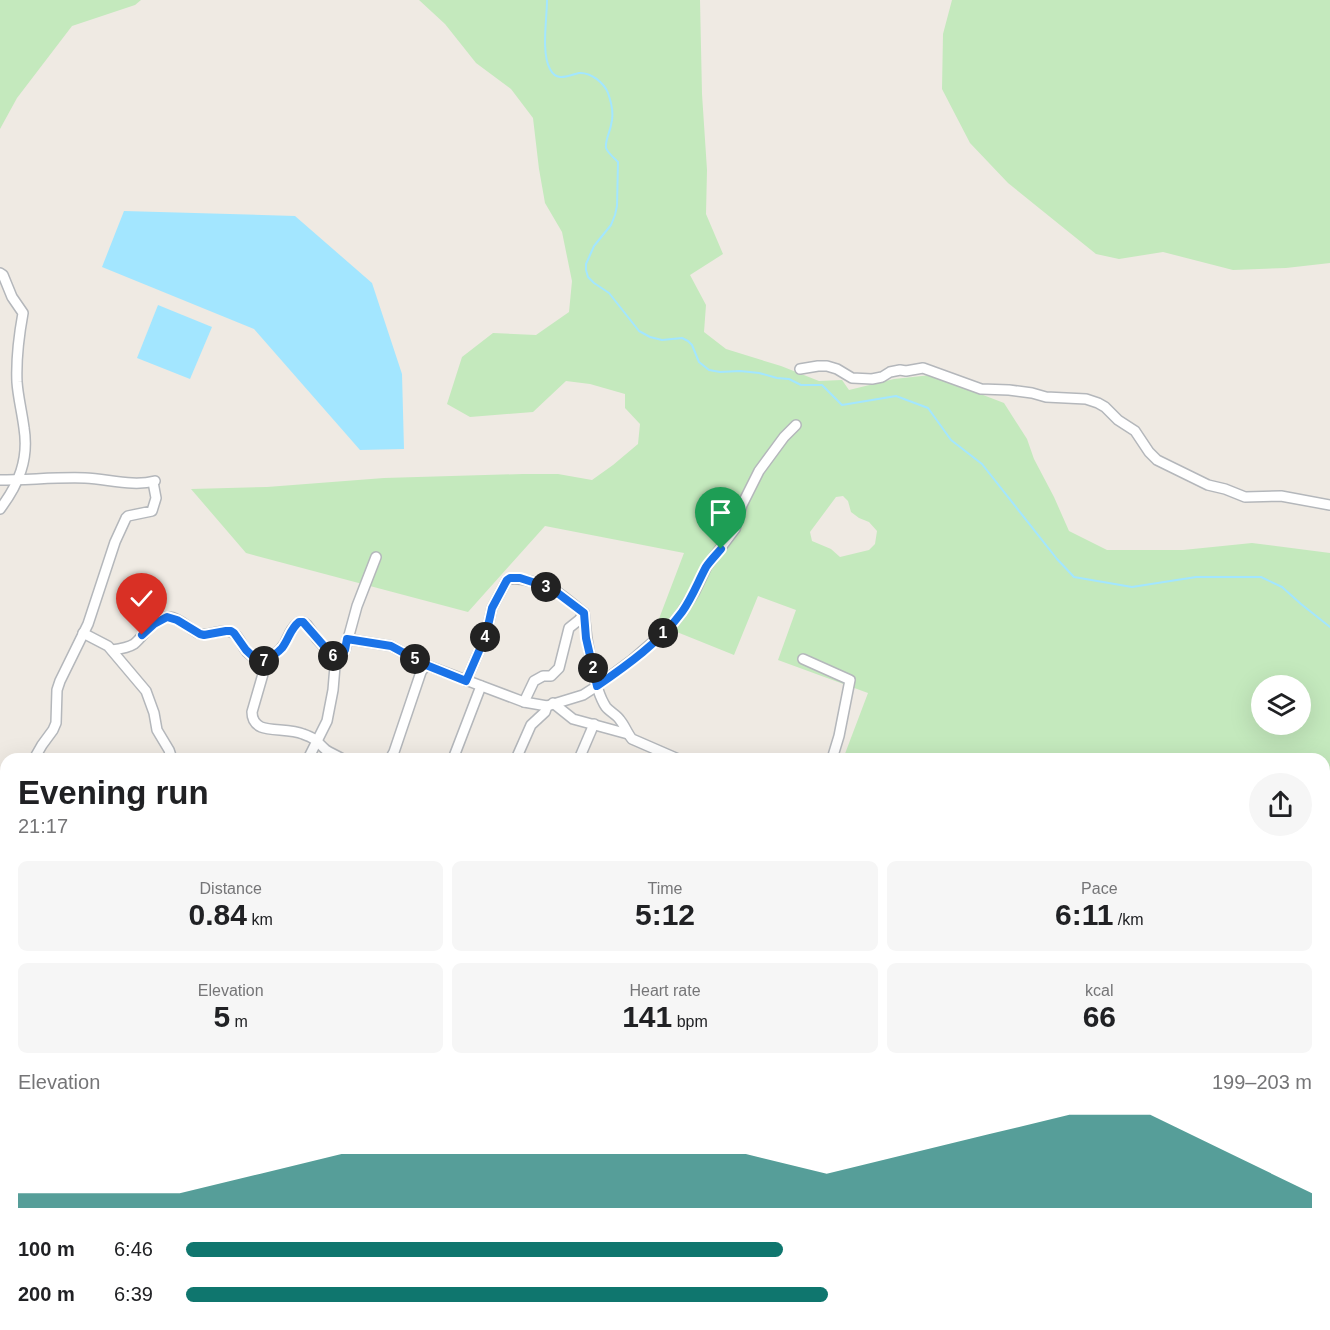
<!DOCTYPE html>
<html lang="en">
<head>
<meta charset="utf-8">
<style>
	:root { --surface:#fff; --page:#f6f6f6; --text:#202124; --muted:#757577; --accent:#0f766e }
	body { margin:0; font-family:Arial,sans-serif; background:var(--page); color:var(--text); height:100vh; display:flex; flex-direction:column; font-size:22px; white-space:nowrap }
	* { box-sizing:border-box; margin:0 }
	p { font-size:20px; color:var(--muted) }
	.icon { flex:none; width:33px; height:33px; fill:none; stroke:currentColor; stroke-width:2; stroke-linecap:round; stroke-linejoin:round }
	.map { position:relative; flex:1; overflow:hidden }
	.drawer { position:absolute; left:0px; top:753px; width:1330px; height:578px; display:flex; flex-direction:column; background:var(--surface); border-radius:18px 18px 0 0; box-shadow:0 6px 24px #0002 }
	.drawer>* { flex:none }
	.fabs { position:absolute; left:1251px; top:675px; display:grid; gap:12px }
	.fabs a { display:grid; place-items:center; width:60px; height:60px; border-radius:50%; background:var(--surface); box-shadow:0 6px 24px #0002; font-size:30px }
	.pin { position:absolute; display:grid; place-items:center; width:51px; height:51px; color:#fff; margin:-62px -26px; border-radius:50% 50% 50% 0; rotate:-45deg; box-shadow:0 0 6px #0007 }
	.pin .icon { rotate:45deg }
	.km { position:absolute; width:30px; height:30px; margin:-15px; border-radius:50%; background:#222; color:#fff; font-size:16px; line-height:30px; text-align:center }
	.round { display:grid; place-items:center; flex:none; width:63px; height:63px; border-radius:32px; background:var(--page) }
	.head { display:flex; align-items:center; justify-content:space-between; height:102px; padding:0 18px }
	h1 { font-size:33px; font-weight:600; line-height:45px }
	.metrics { display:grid; grid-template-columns:repeat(3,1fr); gap:9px; height:102px; padding:6px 18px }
	.metrics div { display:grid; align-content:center; border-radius:9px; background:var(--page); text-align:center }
	.metrics b { font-size:30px; font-weight:600 }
	.metrics small { font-size:16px; font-weight:400 }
	.metrics p { font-size:16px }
	.chart { height:168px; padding:12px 18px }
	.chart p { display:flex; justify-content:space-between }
	.chart svg { width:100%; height:108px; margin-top:6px; fill:var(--accent); opacity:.7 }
	ul { padding:0 18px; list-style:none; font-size:20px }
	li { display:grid; grid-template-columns:96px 72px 1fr; align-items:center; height:45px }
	li i { height:15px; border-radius:8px; background:var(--accent) }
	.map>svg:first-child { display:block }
</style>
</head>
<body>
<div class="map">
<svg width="1330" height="1330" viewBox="0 0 1330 1330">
	<rect width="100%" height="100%" fill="#efeae3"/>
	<!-- green -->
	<g fill="#c4e9bd" fill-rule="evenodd">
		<polygon points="0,0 141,0 135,5 72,26 17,98 0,129"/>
		<path d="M419,0H700L702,94L707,170L706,214L723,254L690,275L706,305L704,332L726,349L781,366L819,381L842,380L849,390L894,379L931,375L1004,403L1027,439L1034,459L1054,497L1069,531L1107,550H1183L1252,543L1330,553V1123L1325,1125L1324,759H843L868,693L778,660L796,610L758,596L734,655L657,624L684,553L545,526L468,612L246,553L191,489L267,487L384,478L523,474H558L592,480L613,465L638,444L640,424L625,408V394L590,384L566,381L533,412L470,417L447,404L462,357L493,333L536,335L569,312L572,281L562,232L545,203L539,169L533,118L511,89L476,63L445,24ZM843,496L848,501L851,512L859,518L869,522L877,531L875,544L869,550L840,557L831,549L812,541L810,532L836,497ZM1262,686H1300V724H1262Z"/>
		<polygon points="952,0 1330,0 1330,263 1286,268 1233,270 1163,252 1119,259 1096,254 1008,183 970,143 942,89 943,34"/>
		<polygon points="897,1325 1103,1325 1102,1330 906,1330"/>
	</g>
	<!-- water -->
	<g fill="#a3e6ff">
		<polygon points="124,211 295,216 372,283 402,374 404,449 360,450 254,329 102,267"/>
		<polygon points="158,305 212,327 190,379 137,358"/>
		<polygon points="1330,1123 1330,1330 1102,1330 1103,1324 1324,1324 1324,1125"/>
	</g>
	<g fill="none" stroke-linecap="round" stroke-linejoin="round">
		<!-- stream -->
		<g stroke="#a3e6ff" stroke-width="2">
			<path d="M547,0C547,19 541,53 550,69C557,83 569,75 579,73C591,72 604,83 608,93C612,104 614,115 611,125C610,132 605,140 606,148C608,153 614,158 618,162L617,206L615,215L611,225L594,246L586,264V270L588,277L594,283L609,293L639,331L650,337L662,340L682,338L688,341L692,345L699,362L709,370L720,372L740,371L759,373L777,378L789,379L801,385H822L842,405L896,396L928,408L951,440L982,464L1057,559L1074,577L1132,587L1196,577H1261L1282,587L1301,604L1330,627"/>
			<polyline points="1324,1015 1330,1008"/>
		</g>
		<!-- minor casing -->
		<g stroke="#b4b7bb" stroke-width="12">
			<g id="minor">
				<path d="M0,273L3,275L12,297L23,313C19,335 16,359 17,382C18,397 22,412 24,428C29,459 19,484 0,509"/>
				<polyline points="800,369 818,366 827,366 837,369 852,378 872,379 882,377 890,372 900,370 906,371 923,368 981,389 1009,390 1032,393 1046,397 1086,399 1098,403 1105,407 1118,420 1135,431 1149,452 1157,460 1208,485 1225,489 1245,497 1281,496 1330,505"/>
				<path d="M0,480C28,480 57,477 85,478C108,479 133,487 155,481"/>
				<polyline points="83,633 108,646 146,691 154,713 157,730 169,750 172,759"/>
				<polyline points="347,639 391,646 426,665 524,702 547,706 583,695 597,686 632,660 670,627 682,612 695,591 707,566 735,529 742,505 759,471 784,437 796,425"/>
				<path d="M112,650C120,649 128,648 134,644C144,636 153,618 167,617C178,616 190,630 200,634C209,636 219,630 228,631C238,632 241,645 247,652C251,656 258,660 261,665C263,668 263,670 263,674L252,712C252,719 255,724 261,727C271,731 291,729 303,734C317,739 316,741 326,750C331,753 337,756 343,759"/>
				<polyline points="803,659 850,680 839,736 832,759"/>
				<path d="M260,663C270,658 279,653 285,643C289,635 291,628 299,622H303L307,625L317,639L337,661"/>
				<path d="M466,681L486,635L492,608L507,580C517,576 543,584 553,589C564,596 574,605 584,613C586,636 593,688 606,707C610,712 617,715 620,720C625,726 627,733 632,739L678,759"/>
				<polyline points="524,702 534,681 543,676 551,676 559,668 569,628 579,620 584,613"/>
				<polyline points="553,703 573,719 628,734"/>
				<polyline points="34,759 42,745 53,730 56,723 57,690 60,681 88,624 115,542 126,518 128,516 152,511 156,498 153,482"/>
				<polyline points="308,759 327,721 333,690 335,666 338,659 345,650 357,606 376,557"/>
				<polyline points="390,759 394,752 421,672 426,665"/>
				<polyline points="453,759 481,686"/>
				<polyline points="516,759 531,725 545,712 547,706"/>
				<polyline points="579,759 594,724"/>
				<polyline points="0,844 6,825"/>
				<polyline points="0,868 6,871"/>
				<polyline points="0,1003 6,1007"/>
				<polyline points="0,1063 6,1074"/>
				<polyline points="0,1080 6,1080"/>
				<polyline points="0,1193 6,1180"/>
				<polyline points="214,1324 228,1329 230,1324"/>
				<polyline points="459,1324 459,1330"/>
				<polyline points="761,1324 763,1330"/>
				<polyline points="313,1326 315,1330"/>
				<polyline points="92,1330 94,1324"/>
				<polyline points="292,1330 294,1324"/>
				<polyline points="362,1330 364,1324"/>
				<polyline points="422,1330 424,1324"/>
				<polyline points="555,1330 557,1324"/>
				<polyline points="621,1330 625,1324"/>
				<polyline points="640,1330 641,1324"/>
				<polyline points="687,1330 698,1324"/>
			</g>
		</g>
		<!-- minor -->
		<use href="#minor" stroke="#fff" stroke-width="9"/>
	</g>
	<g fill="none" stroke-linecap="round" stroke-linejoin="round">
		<!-- route casing -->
		<g stroke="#fff" stroke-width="12">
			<path id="route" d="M142,635L154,624L167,617L177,620L200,634L204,635L226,631H231L234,633L246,650L260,663C268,659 276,655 282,648C289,639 290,629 299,622H303L337,661L345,650L347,639L391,646L426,665L466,681L486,635L492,608L507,580L510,578H520L551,588L584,613L586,638L597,686C626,666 661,641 682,612C692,598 698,582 706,567C710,561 716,555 721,549"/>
		</g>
		<!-- route -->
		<use href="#route" stroke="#1a73e8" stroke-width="8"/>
	</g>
</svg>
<div class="fabs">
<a><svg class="icon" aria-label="layers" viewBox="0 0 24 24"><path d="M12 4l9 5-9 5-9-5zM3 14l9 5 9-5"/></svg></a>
</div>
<div class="pin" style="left:721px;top:549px;background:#1e9e55"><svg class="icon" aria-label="arrive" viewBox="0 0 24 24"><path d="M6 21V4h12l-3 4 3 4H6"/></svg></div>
<div class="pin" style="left:142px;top:635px;background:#d93025"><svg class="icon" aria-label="check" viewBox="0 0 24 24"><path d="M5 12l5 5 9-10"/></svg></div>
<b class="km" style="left:663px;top:633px">1</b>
<b class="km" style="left:593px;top:668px">2</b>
<b class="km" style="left:546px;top:587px">3</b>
<b class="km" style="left:485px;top:637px">4</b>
<b class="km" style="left:415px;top:659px">5</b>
<b class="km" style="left:333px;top:656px">6</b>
<b class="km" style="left:264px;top:661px">7</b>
<section class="drawer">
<div class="head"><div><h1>Evening run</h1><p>21:17</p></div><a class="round"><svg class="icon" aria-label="share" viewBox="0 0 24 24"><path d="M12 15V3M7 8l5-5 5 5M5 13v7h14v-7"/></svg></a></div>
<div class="metrics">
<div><p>Distance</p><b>0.84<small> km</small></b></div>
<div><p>Time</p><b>5:12</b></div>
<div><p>Pace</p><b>6:11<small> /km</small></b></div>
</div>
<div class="metrics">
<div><p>Elevation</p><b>5<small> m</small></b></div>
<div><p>Heart rate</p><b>141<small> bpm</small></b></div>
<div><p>kcal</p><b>66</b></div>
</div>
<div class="chart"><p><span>Elevation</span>199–203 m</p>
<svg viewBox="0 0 160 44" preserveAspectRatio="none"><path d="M0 44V38L10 38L20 38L30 30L40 22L50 22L60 22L70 22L80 22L90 22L100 30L110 22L120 14L130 6L140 6L150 22L160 38V44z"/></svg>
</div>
<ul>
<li><b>100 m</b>6:46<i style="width:53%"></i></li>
<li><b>200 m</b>6:39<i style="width:57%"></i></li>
</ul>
</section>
</div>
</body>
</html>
